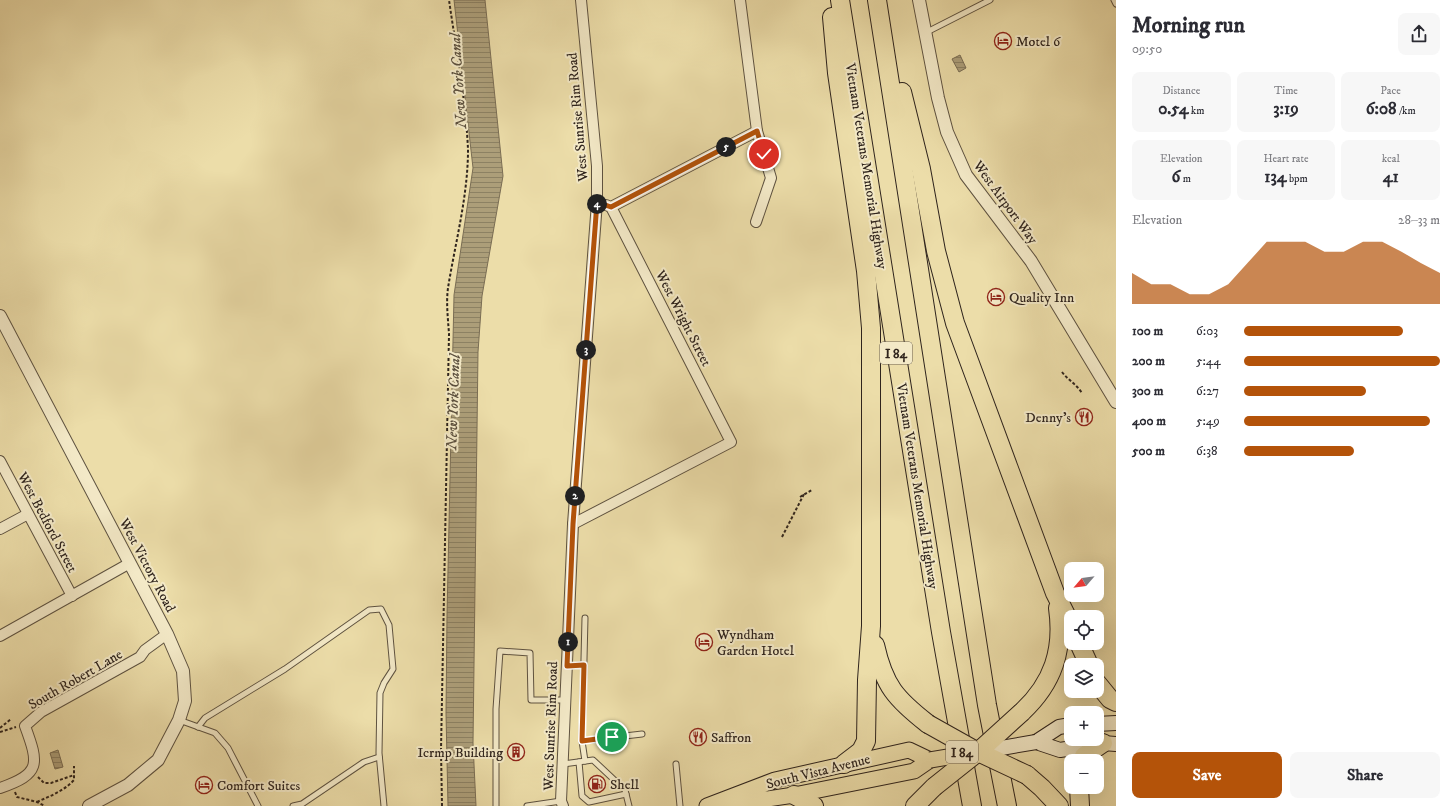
<!DOCTYPE html>
<html lang="en">
<head>
<meta charset="utf-8">
<style>
	:root { --surface:#fff; --page:#f7f7f7; --text:#2b2b33; --muted:#7c7c81; --accent:#b45309 }
	body { margin:0; font-family:"IM FELL DW Pica",serif; background:var(--page); color:var(--text); height:100vh; display:flex; flex-direction:column; font-size:15px; white-space:nowrap }
	* { box-sizing:border-box; margin:0 }
	p { font-size:13px; color:var(--muted) }
	.icon { flex:none; width:22px; height:22px; fill:none; stroke:currentColor; stroke-width:2; stroke-linecap:round; stroke-linejoin:round }
	.map { position:relative; flex:1; overflow:hidden }
	.drawer { display:flex; flex-direction:column; background:var(--surface); width:340px }
	.drawer>* { flex:none }
	.needle { width:26px; rotate:242deg }
	.fabs { position:absolute; left:1064px; top:562px; display:grid; gap:8px }
	.fabs a { display:grid; place-items:center; width:40px; height:40px; border-radius:8px; background:var(--surface); box-shadow:0 4px 16px #0002; font-size:20px }
	.pin { position:absolute; display:grid; place-items:center; width:34px; height:34px; color:#fff; margin:-17px; border:2px solid #fff; border-radius:50%; box-shadow:0 1px 4px #0007 }
	.km { position:absolute; width:20px; height:20px; margin:-10px; border-radius:50%; background:#222; color:#fff; font-size:11px; line-height:20px; text-align:center }
	.round { display:grid; place-items:center; flex:none; width:42px; height:42px; border-radius:8px; background:var(--page) }
	.head { display:flex; align-items:center; justify-content:space-between; height:68px; padding:0 16px }
	h1 { font-size:22px; font-weight:700; line-height:30px }
	.stats { display:grid; grid-template-columns:repeat(3,1fr); gap:6px; height:68px; padding:4px 16px }
	.stats div { display:grid; align-content:center; border-radius:8px; background:var(--page); text-align:center }
	.stats b { font-size:17px; font-weight:700 }
	.stats small { font-size:11px; font-weight:400 }
	.stats p { font-size:11px }
	.chart { height:112px; padding:8px 16px }
	.chart p { display:flex; justify-content:space-between }
	.chart svg { width:100%; height:72px; margin-top:4px; fill:var(--accent); opacity:.7 }
	.action { display:flex; gap:8px; margin-top:auto; padding:8px 16px }
	.action a { flex:1; height:46px; border-radius:8px; background:var(--accent); color:#fff; font-size:16px; font-weight:700; line-height:46px; text-align:center }
	.action a+a { background:var(--page); color:var(--text) }
	ul { padding:0 16px; list-style:none; font-size:13px }
	li { display:grid; grid-template-columns:64px 48px 1fr; align-items:center; height:30px }
	li i { height:10px; border-radius:5px; background:var(--accent) }
	main { display:flex; flex:1; min-height:0 }
	.map>svg:first-child { display:block }
</style>
</head>
<body>
<main>
<div class="map">
<svg width="1116" height="806" viewBox="0 0 1116 806">
	<defs>
		<pattern id="water-rules" width="6" height="5" patternUnits="userSpaceOnUse"><rect width="6" height="5" fill="#ac9e79"/><path d="M0 2.5h6" fill="none" stroke="#8c8163"/></pattern>
	</defs>
	<rect width="100%" height="100%" fill="#ecdda9"/>
	<filter id="stains"><feTurbulence type="fractalNoise" baseFrequency=".005" numOctaves="4"/><feColorMatrix values="0 0 0 0 .2 0 0 0 0 .09 0 0 0 0 .02 0 0 0 .5 -.17"/></filter>
	<radialGradient id="worn" r=".72"><stop offset=".6" stop-color="#630" stop-opacity="0"/><stop offset="1" stop-color="#630" stop-opacity=".3"/></radialGradient>
	<!-- water -->
	<g fill="url(#water-rules)" stroke="#7a6d54">
		<polygon points="454,0 485,0 503,176 482,296 478,352 473,743 476,806 448,806 446,713 447,616 454,295 473,168"/>
		<polygon points="960,55 966,68 959,72 952,59"/>
		<polygon points="58,750 63,767 55,769 50,753"/>
	</g>
	<g fill="none" stroke-linecap="round" stroke-linejoin="round">
		<!-- service casing -->
		<g stroke="#5e5240" stroke-width="7">
			<g id="service">
				<polyline points="1114,0 1116,4"/>
				<polyline points="925,33 990,0"/>
				<polyline points="585,618 582,741 642,734"/>
				<polyline points="567,666 584,665"/>
				<polyline points="179,720 215,733 228,748 258,806"/>
				<polyline points="198,727 205,718 285,669 369,610 381,609 389,625 393,669 384,683 380,693 379,753 384,806"/>
				<polyline points="582,741 585,761"/>
				<polyline points="579,762 582,796 589,802 626,794"/>
				<polyline points="563,764 593,760 625,790 629,806"/>
				<polyline points="676,764 680,806"/>
				<polyline points="293,806 302,804 364,762 379,757"/>
				<polyline points="496,806 496,709 500,651 530,653 531,700 565,700"/>
				<polyline points="527,806 561,801"/>
			</g>
		</g>
		<!-- minor casing -->
		<g stroke="#5e5240" stroke-width="12">
			<g id="minor">
				<polyline points="740,0 757,131 771,178 756,222"/>
				<polyline points="606,205 611,207 757,131"/>
				<polyline points="0,461 72,596"/>
				<polyline points="573,524 731,442 611,207"/>
				<polyline points="0,529 28,514"/>
				<polyline points="0,636 130,563"/>
				<path d="M0,788C41,774 39,764 25,726L41,712L140,657L145,650L167,634"/>
				<polyline points="563,806 561,801 573,524 597,202 597,166 581,0"/>
			</g>
		</g>
		<!-- tertiary casing -->
		<g stroke="#5e5240" stroke-width="14">
			<g id="tertiary">
				<polyline points="919,0 938,98 947,132 966,175 1031,261 1116,402"/>
				<polyline points="0,316 167,634 183,671 185,701 179,720 158,760 128,785 89,806"/>
			</g>
		</g>
		<!-- secondary casing -->
		<g stroke="#2f241d" stroke-width="16">
			<g id="secondary">
				<polyline points="1097,724 1116,723"/>
				<polyline points="1036,742 1060,750 1103,743 1116,744"/>
				<polyline points="1036,742 1059,727 1071,725"/>
			</g>
		</g>
		<!-- primary casing -->
		<g stroke="#2f241d" stroke-width="17">
			<polyline id="primary" points="707,806 775,780 909,750 930,760 914,771 794,795 721,806"/>
		</g>
		<!-- motorway casing -->
		<g stroke="#2f241d" stroke-width="20">
			<g id="motorway">
				<polyline points="840,0 941,632 972,806"/>
				<polyline points="877,0 987,705 1007,806"/>
				<polyline points="832,17 837,73 866,271 871,328 871,626 867,680 866,741 861,751 844,764"/>
				<polyline points="902,92 921,169 936,251 955,323 1055,593 1071,625"/>
				<polyline points="1079,643 1089,665"/>
				<path d="M875,645C884,686 896,699 928,724"/>
				<polyline points="1097,683 1110,699 1116,702"/>
				<path d="M1022,712C1053,683 1064,650 1058,608"/>
				<polyline points="1083,761 1084,756 1103,743"/>
				<polyline points="1027,775 1042,788 1059,806"/>
				<polyline points="1079,787 1080,806"/>
				<polyline points="794,795 814,806"/>
				<polyline points="915,806 934,787"/>
			</g>
		</g>
		<!-- path -->
		<g stroke="#2f241d" stroke-width="2" stroke-dasharray="3 2" stroke-linecap="butt">
			<path d="M1062,372C1068,380 1076,384 1082,393"/>
			<polyline points="800,497 812,490"/>
			<polyline points="782,537 804,494"/>
			<polyline points="0,728 11,719"/>
			<polyline points="0,732 16,727"/>
			<polyline points="38,777 44,783 51,783 74,775"/>
			<polyline points="15,792 17,797 37,802 45,806"/>
			<path d="M37,802C50,796 64,791 74,780V766"/>
			<path d="M442,806L441,750L449,334C448,319 446,303 448,288C455,244 468,196 468,150C466,100 456,49 449,0"/>
		</g>
		<!-- service -->
		<use href="#service" stroke="#f3e9c7" stroke-width="5"/>
		<!-- minor -->
		<use href="#minor" stroke="#f3e9c7" stroke-width="10"/>
		<!-- tertiary -->
		<use href="#tertiary" stroke="#f3e9c7" stroke-width="12"/>
		<!-- secondary -->
		<use href="#secondary" stroke="#f3e9c7" stroke-width="14"/>
		<!-- primary -->
		<use href="#primary" stroke="#ecdda9" stroke-width="15"/>
		<!-- motorway -->
		<use href="#motorway" stroke="#ecdda9" stroke-width="18"/>
		<!-- secondary-bridge casing -->
		<g stroke="#2f241d" stroke-width="16" stroke-linecap="butt">
			<polyline id="secondary-bridge" points="978,752 1036,742"/>
		</g>
		<!-- primary-bridge casing -->
		<g stroke="#2f241d" stroke-width="17" stroke-linecap="butt">
			<polyline id="primary-bridge" points="930,760 978,752"/>
		</g>
		<!-- motorway-bridge casing -->
		<g stroke="#2f241d" stroke-width="20" stroke-linecap="butt">
			<g id="motorway-bridge">
				<polyline points="928,724 978,752 1027,775"/>
				<polyline points="934,787 978,752 1022,712"/>
			</g>
		</g>
		<!-- secondary-bridge -->
		<use href="#secondary-bridge" stroke="#f3e9c7" stroke-width="14"/>
		<!-- primary-bridge -->
		<use href="#primary-bridge" stroke="#ecdda9" stroke-width="15"/>
		<!-- motorway-bridge -->
		<use href="#motorway-bridge" stroke="#ecdda9" stroke-width="18"/>
	</g>
	<g fill="none" stroke-linecap="round" stroke-linejoin="round">
		<!-- route casing -->
		<g stroke="#fff" stroke-width="8">
			<polyline id="route" points="612,737 582,741 584,665 567,666 573,524 597,202 611,207 757,131 764,154"/>
		</g>
		<!-- route -->
		<use href="#route" stroke="#b45309" stroke-width="5"/>
	</g>
	<!-- icons -->
	<defs>
		<g id="hotel-ring" transform="scale(0.9)"><circle r="9.5" fill="#f3e9c7" stroke="#8f2418" stroke-width="1.5"/><path d="M-6-4.5h1.5V1H6V5H4.5V3h-9V5H-6ZM-4 0a1.8 1.8 0 1 1 3.6 0ZM.5 0V-2.5h3Q6-2.5 6 0Z" fill="#8f2418"/></g>
		<g id="restaurant-ring" transform="scale(0.9)"><circle r="9.5" fill="#f3e9c7" stroke="#8f2418" stroke-width="1.5"/><path d="M-5-6h1v4h1v-4h1v4h1v-4h1v5L-1.5 .5V6h-2V.5L-5-1ZM5-6V6H3V1.5H1.5Q1.5-4 5-6Z" fill="#8f2418"/></g>
		<g id="building-ring" transform="scale(0.9)"><circle r="9.5" fill="#f3e9c7" stroke="#8f2418" stroke-width="1.5"/><path d="M-4-6H4V6H1V3H-1V6H-4ZM-2.5-4.3h1.7v1.8h-1.7ZM.8-4.3h1.7v1.8H.8ZM-2.5-1h1.7V.8h-1.7ZM.8-1h1.7V.8H.8Z" fill="#8f2418"/></g>
		<g id="fuel-ring" transform="scale(0.9)"><circle r="9.5" fill="#f3e9c7" stroke="#8f2418" stroke-width="1.5"/><path d="M-5.5-6h7V0h2V4h1.3V-2.5L3-4.5l.8-.8L6-3V5H2.5V1h-1V6h-7ZM-4.2-4.7v3.2H.2V-4.7Z" fill="#8f2418"/></g>
	</defs>
	<g fill-rule="evenodd">
		<use href="#hotel-ring" x="1003" y="41"/>
		<use href="#hotel-ring" x="996" y="297"/>
		<use href="#restaurant-ring" x="1084" y="417"/>
		<use href="#hotel-ring" x="704" y="642"/>
		<use href="#restaurant-ring" x="698" y="737"/>
		<use href="#building-ring" x="516" y="752"/>
		<use href="#fuel-ring" x="597" y="784"/>
		<use href="#hotel-ring" x="204" y="785"/>
	</g>
	<g text-anchor="middle" stroke-width="4" stroke-linejoin="round" paint-order="stroke">
		<!-- shield labels -->
		<g fill="#f3e9c7" stroke="#6a5f50" stroke-width="1">
			<rect x="880" y="342" width="32" height="22" rx="3"/>
			<rect x="946" y="741" width="32" height="22" rx="3"/>
		</g>
		<g font-size="13" font-weight="bold" fill="#2f241d">
			<text x="896" y="358">I 84</text>
			<text x="962" y="757">I 84</text>
		</g>
		<!-- poi labels -->
		<g font-size="14" fill="#2f241d" stroke="#f3e9c7" text-anchor="start">
			<text x="1016" y="46">Motel 6</text>
			<text x="1009" y="302">Quality Inn</text>
			<text x="1071" y="422" text-anchor="end">Denny's</text>
			<text x="717" y="639">Wyndham<tspan x="717" dy="16">Garden Hotel</tspan></text>
			<text x="711" y="742">Saffron</text>
			<text x="503" y="757" text-anchor="end">Icrmp Building</text>
			<text x="610" y="789">Shell</text>
			<text x="217" y="790">Comfort Suites</text>
		</g>
		<!-- street labels -->
		<g font-size="14" fill="#2f241d" stroke="#f3e9c7">
			<text transform="translate(577 117) rotate(-95)" y="5">West Sunrise Rim Road</text>
			<text transform="translate(867 166) rotate(81)" y="5">Vietnam Veterans Memorial Highway</text>
			<text transform="translate(1006 202) rotate(54)" y="5">West Airport Way</text>
			<text transform="translate(684 318) rotate(63)" y="5">West Wright Street</text>
			<text transform="translate(918 486) rotate(81)" y="5">Vietnam Veterans Memorial Highway</text>
			<text transform="translate(48 522) rotate(62)" y="5">West Bedford Street</text>
			<text transform="translate(148 565) rotate(62)" y="5">West Victory Road</text>
			<text transform="translate(75 679) rotate(-30)" y="5">South Robert Lane</text>
			<text transform="translate(550 726) rotate(-88)" y="5">West Sunrise Rim Road</text>
			<text transform="translate(818 771) rotate(-14)" y="5">South Vista Avenue</text>
		</g>
		<!-- water labels -->
		<g font-size="15" font-style="italic" fill="#5b4f3d" stroke="#f3e9c7">
			<text transform="translate(458 81) rotate(-94)" y="5">New York Canal</text>
			<text transform="translate(453 402) rotate(-88)" y="5">New York Canal</text>
		</g>
	</g>
	<rect width="100%" height="100%" filter="url(#stains)"/>
	<rect width="100%" height="100%" fill="url(#worn)"/>
</svg>
<div class="fabs">
<a><svg class="needle" viewBox="-14 -14 28 28"><path d="M0-13l5 13h-10z" fill="#e53935"/><path d="M0 13l5-13h-10z" fill="#7c7c81"/></svg></a>
<a><svg class="icon" aria-label="locate" viewBox="0 0 24 24"><circle cx="12" cy="12" r="6"/><path d="M12 2v4M12 18v4M2 12h4M18 12h4"/></svg></a>
<a><svg class="icon" aria-label="layers" viewBox="0 0 24 24"><path d="M12 4l9 5-9 5-9-5zM3 14l9 5 9-5"/></svg></a>
<a>+</a>
<a>−</a>
</div>
<div class="pin" style="left:612px;top:737px;background:#1e9e55"><svg class="icon" aria-label="arrive" viewBox="0 0 24 24"><path d="M6 21V4h12l-3 4 3 4H6"/></svg></div>
<div class="pin" style="left:764px;top:154px;background:#d93025"><svg class="icon" aria-label="check" viewBox="0 0 24 24"><path d="M5 12l5 5 9-10"/></svg></div>
<b class="km" style="left:568px;top:642px">1</b>
<b class="km" style="left:575px;top:496px">2</b>
<b class="km" style="left:586px;top:350px">3</b>
<b class="km" style="left:597px;top:204px">4</b>
<b class="km" style="left:726px;top:147px">5</b>
</div>
<section class="drawer">
<div class="head"><div><h1>Morning run</h1><p>09:50</p></div><a class="round"><svg class="icon" aria-label="share" viewBox="0 0 24 24"><path d="M12 15V3M7 8l5-5 5 5M5 13v7h14v-7"/></svg></a></div>
<div class="stats">
<div><p>Distance</p><b>0.54<small> km</small></b></div>
<div><p>Time</p><b>3:19</b></div>
<div><p>Pace</p><b>6:08<small> /km</small></b></div>
</div>
<div class="stats">
<div><p>Elevation</p><b>6<small> m</small></b></div>
<div><p>Heart rate</p><b>134<small> bpm</small></b></div>
<div><p>kcal</p><b>41</b></div>
</div>
<div class="chart"><p><span>Elevation</span>28–33 m</p>
<svg viewBox="0 0 160 44" preserveAspectRatio="none"><path d="M0 44V25L10 32L20 32L30 38L40 38L50 32L60 19L70 6L80 6L90 6L100 12L110 12L120 6L130 6L140 12L150 19L160 25V44z"/></svg>
</div>
<ul>
<li><b>100 m</b>6:03<i style="width:81%"></i></li>
<li><b>200 m</b>5:44<i style="width:100%"></i></li>
<li><b>300 m</b>6:27<i style="width:62%"></i></li>
<li><b>400 m</b>5:49<i style="width:95%"></i></li>
<li><b>500 m</b>6:38<i style="width:56%"></i></li>
</ul>
<div class="action"><a>Save</a><a>Share</a></div>
</section>
</main>
</body>
</html>
